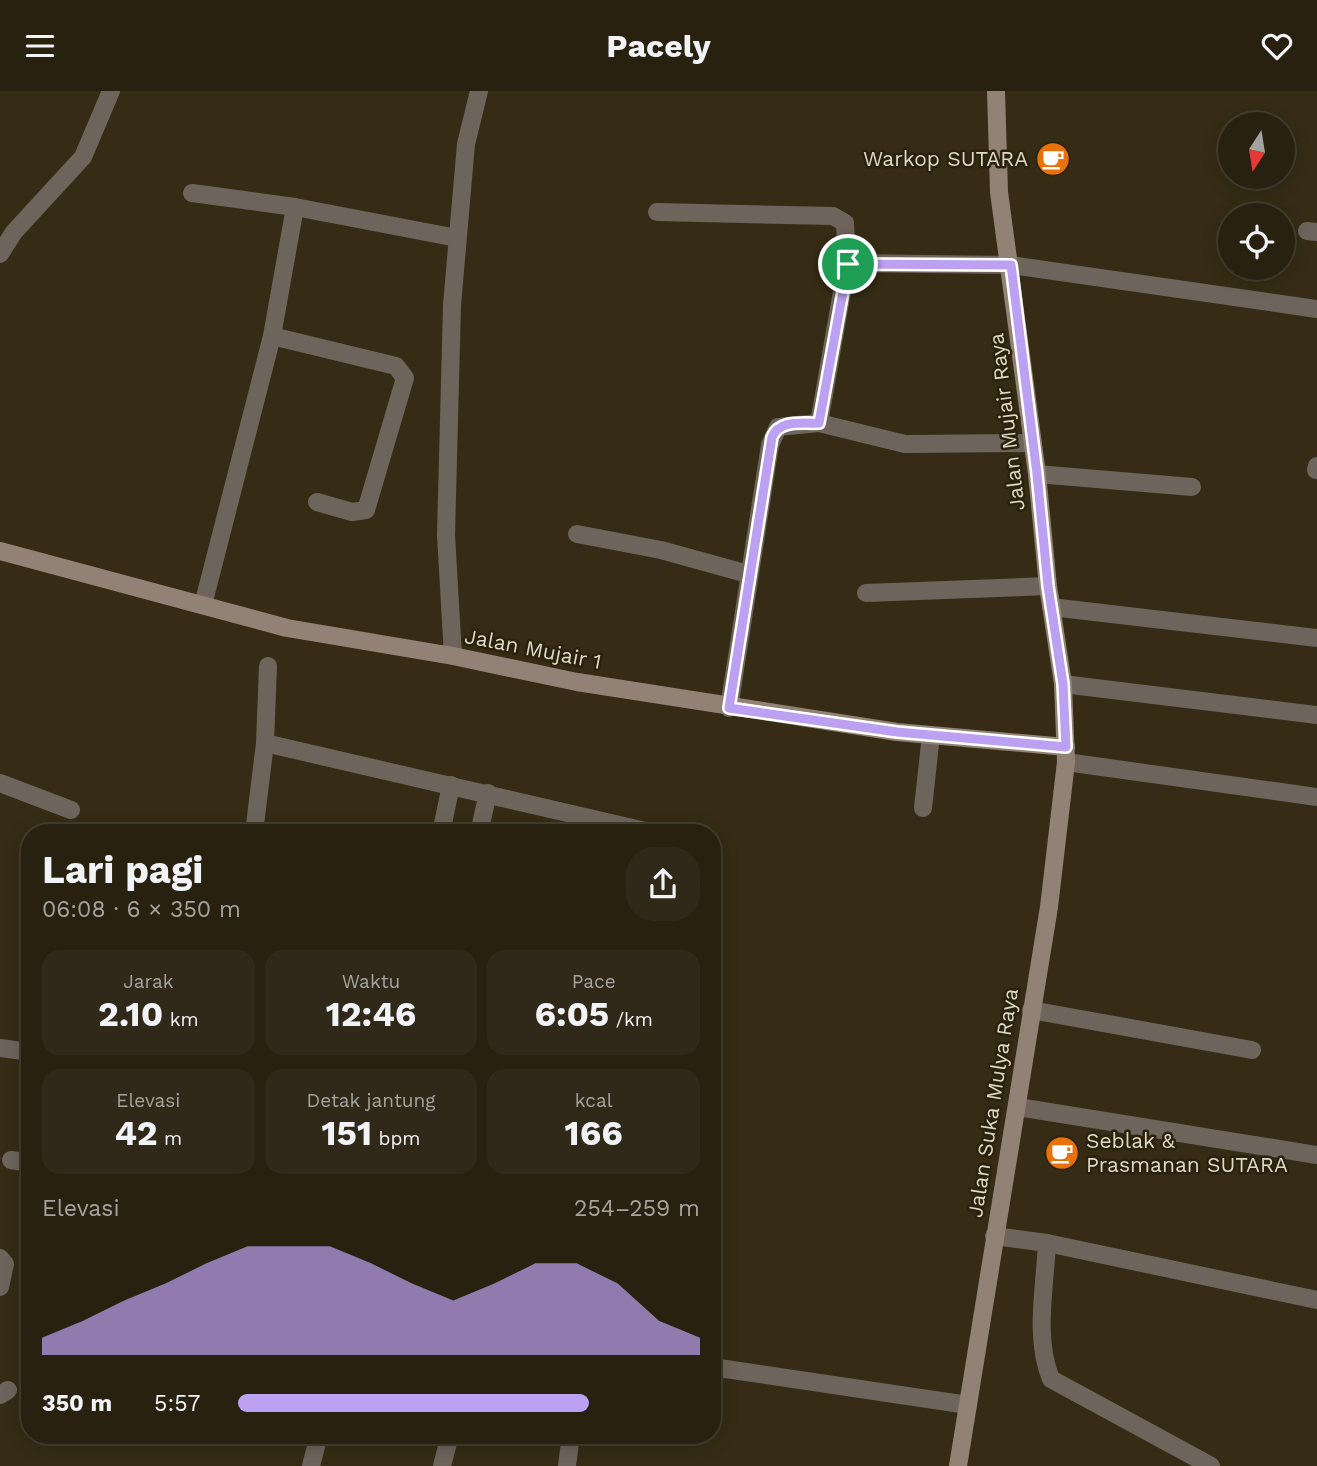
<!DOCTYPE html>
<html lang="id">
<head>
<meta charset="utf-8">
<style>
	:root { --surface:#282110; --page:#302919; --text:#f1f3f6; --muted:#a5a39f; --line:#443e30; --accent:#bca0f2 }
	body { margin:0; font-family:"Work Sans",sans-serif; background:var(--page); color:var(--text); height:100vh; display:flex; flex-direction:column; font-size:26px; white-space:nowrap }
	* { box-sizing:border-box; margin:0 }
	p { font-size:23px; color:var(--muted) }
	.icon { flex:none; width:38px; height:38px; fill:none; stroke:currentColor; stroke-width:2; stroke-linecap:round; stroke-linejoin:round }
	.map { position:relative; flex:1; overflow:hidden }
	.drawer { position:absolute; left:21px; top:733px; width:700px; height:620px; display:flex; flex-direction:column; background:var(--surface); border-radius:28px; box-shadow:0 4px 18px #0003,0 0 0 2px var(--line) }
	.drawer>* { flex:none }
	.needle { width:46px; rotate:192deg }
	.tools { position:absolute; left:1218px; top:21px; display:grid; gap:14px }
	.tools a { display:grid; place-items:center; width:77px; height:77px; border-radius:50%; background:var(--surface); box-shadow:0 4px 18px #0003,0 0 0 2px var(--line); font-size:35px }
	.pin { position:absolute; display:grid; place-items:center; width:60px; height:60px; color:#fff; margin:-30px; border:4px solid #fff; border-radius:50%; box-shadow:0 2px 7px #0007 }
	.round { display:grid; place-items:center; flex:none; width:74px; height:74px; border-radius:28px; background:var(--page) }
	.summary { display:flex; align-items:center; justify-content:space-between; height:119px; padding:0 21px }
	h1 { font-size:38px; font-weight:700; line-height:52px }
	.figures { display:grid; grid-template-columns:repeat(3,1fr); gap:10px; height:119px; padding:7px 21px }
	.figures div { display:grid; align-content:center; border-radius:18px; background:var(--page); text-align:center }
	.figures b { font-size:35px; font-weight:700 }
	.figures small { font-size:19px; font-weight:400 }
	.figures p { font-size:19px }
	.chart { height:196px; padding:14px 21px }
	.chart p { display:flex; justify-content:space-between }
	.chart svg { width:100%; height:126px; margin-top:7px; fill:var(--accent); opacity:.7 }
	ul { padding:0 21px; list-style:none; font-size:23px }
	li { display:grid; grid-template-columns:112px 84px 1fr; align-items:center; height:52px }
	li i { height:18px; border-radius:9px; background:var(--accent) }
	header { display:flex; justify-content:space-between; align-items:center; height:91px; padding:0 21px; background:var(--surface); font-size:32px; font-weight:700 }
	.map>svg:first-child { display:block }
</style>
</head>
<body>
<header><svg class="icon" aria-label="menu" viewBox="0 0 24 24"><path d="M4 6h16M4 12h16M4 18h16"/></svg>Pacely<svg class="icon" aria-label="heart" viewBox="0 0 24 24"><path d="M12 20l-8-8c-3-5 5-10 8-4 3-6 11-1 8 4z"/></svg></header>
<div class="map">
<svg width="1317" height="1375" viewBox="0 0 1317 1375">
	<rect width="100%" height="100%" fill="#362c15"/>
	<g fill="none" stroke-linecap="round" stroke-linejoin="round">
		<!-- street -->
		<g stroke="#6e645c" stroke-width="18">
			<polyline points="192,102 295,116 457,147"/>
			<polyline points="657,121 833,125 845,132 847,172 819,332"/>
			<polyline points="1307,140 1317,141"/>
			<polyline points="0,163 14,141 83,66 111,0"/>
			<polyline points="847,172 1011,174 1317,218"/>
			<polyline points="272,245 396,275 405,287 366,419 352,421 317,411"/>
			<polyline points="1316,379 1317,375"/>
			<polyline points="1037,383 1192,396"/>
			<polyline points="577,443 661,459 748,483"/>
			<polyline points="866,502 1048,495"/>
			<polyline points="203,514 272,245 295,116"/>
			<polyline points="1051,516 1317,547"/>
			<polyline points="453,565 446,444 452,214 466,53 479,0"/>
			<polyline points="1063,593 1317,624"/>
			<polyline points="729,617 770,354 778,336 819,332 905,353 1032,352"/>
			<polyline points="265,652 654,742"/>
			<polyline points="1066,671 1317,706"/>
			<polyline points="0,692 71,719"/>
			<polyline points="923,717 931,644"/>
			<polyline points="254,742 265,652 268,575"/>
			<polyline points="441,742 451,694"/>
			<polyline points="479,742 488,702"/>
			<polyline points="1031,919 1252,959"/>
			<polyline points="0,957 30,961"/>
			<polyline points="1018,1016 1317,1064"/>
			<polyline points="11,1069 30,1072"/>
			<polyline points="994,1145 1047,1152 1317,1209"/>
			<path d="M1047,1152C1045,1196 1034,1247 1051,1288L1211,1375"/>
			<polyline points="0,1167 5,1173 0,1196"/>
			<polyline points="712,1276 968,1314"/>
			<polyline points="0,1304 8,1299"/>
			<polyline points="311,1375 319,1344"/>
			<polyline points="442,1375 450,1344"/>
			<polyline points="567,1375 571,1344"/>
		</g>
		<!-- secondary -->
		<g stroke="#928275" stroke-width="18">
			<polyline points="0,460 287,537 453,565 577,591 897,641 1066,656"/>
			<polyline points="958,1375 1049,816 1066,671 1063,593 1048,495 1037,383 999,101 996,0"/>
		</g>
	</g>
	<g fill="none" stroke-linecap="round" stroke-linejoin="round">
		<!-- route casing -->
		<g stroke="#fff" stroke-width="14">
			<path id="route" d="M848,173L1011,174L1037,383L1048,495L1063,593L1066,656L897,641L729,617L772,346C780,328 802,333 819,332Z"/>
		</g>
		<!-- route -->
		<use href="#route" stroke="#bca0f2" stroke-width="9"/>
	</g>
	<!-- icons -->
	<defs>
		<g id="cafe-disc" transform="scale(1.75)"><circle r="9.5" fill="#e8710a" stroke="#2c220b"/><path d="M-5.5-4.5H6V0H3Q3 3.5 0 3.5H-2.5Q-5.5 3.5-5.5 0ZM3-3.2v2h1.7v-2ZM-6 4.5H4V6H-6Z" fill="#fff"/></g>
	</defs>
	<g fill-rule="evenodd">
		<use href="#cafe-disc" x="1053" y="68"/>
		<use href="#cafe-disc" x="1062" y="1062"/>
	</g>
	<g text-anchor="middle" stroke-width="5" stroke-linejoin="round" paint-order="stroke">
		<!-- poi labels -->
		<g font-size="21" fill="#ded8ca" stroke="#2c220b" text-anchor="end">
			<text x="1028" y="75">Warkop SUTARA</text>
			<text x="1086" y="1057" text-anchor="start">Seblak &amp;<tspan x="1086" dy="24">Prasmanan SUTARA</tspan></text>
		</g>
		<!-- street labels -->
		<g font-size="21" fill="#ded8ca" stroke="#2c220b">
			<text transform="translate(1007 331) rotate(-97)" y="7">Jalan Mujair Raya</text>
			<text transform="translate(533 558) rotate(11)" y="7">Jalan Mujair 1</text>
			<text transform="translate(993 1012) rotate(-81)" y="7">Jalan Suka Mulya Raya</text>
		</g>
	</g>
</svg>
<div class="tools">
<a><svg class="needle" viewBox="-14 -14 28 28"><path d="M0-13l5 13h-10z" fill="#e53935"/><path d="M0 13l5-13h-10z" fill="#a5a39f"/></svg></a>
<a><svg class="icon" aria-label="locate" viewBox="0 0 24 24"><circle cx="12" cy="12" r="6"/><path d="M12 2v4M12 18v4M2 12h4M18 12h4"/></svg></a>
</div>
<div class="pin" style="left:848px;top:173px;background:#1e9e55"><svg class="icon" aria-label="arrive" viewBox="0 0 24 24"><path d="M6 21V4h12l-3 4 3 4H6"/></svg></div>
<section class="drawer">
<div class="summary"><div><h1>Lari pagi</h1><p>06:08 · 6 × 350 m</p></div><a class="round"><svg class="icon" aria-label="share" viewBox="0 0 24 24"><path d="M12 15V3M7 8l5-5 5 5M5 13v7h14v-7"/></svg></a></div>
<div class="figures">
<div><p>Jarak</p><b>2.10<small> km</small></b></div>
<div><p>Waktu</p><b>12:46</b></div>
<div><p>Pace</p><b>6:05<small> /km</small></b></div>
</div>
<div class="figures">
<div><p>Elevasi</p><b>42<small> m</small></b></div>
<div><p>Detak jantung</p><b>151<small> bpm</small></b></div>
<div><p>kcal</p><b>166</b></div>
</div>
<div class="chart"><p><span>Elevasi</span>254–259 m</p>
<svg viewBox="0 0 160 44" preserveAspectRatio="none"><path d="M0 44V38L10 32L20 25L30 19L40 12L50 6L60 6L70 6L80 12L90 19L100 25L110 19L120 12L130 12L140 19L150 32L160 38V44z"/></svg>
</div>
<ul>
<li><b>350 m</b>5:57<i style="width:76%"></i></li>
</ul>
</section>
</div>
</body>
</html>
